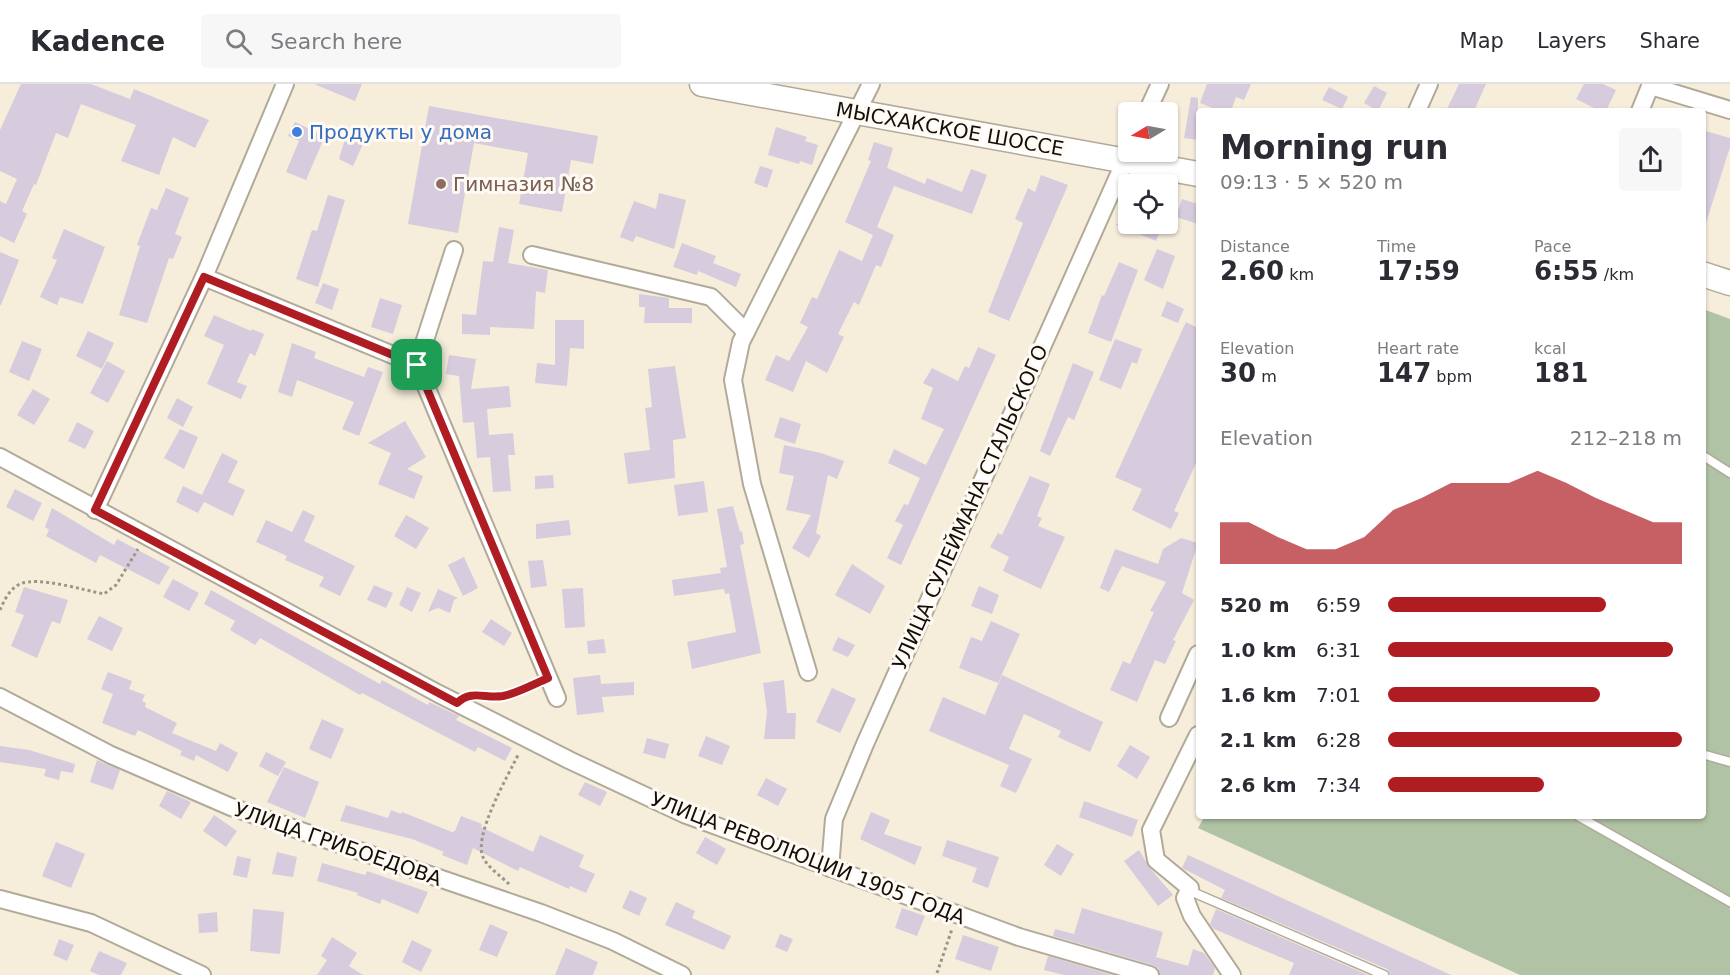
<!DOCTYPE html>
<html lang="en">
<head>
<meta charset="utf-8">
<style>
	:root { --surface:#fff; --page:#f7f7f7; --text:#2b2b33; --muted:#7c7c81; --line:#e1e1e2; --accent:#af1d23 }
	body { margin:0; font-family:"DejaVu Sans",sans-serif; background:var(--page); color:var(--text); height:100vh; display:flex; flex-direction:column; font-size:22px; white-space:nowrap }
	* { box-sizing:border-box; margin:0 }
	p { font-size:20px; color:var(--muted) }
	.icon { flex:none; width:33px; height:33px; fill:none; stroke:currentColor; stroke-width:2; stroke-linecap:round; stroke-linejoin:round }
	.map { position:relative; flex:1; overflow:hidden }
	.drawer { position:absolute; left:1196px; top:24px; width:510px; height:711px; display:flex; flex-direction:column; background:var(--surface); border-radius:6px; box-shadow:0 2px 4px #0004 }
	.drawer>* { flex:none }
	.needle { width:39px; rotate:260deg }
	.buttons { position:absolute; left:1118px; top:18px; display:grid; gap:12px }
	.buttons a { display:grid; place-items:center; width:60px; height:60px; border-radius:6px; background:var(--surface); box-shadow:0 2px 4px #0004; font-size:30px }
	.pin { position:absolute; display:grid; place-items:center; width:51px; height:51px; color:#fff; margin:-26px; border-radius:12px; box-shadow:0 3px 9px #0006 }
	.round { display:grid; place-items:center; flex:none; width:63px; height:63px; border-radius:6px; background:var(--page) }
	.summary { display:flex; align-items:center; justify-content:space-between; height:102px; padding:0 24px }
	h1 { font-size:33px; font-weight:700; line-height:45px }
	.stats { display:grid; grid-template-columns:repeat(3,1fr); gap:9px; height:102px; padding:6px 24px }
	.stats div { display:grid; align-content:center }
	.stats b { font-size:26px; font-weight:700 }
	.stats small { font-size:16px; font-weight:400 }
	.stats p { font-size:16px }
	.chart { height:168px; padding:12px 24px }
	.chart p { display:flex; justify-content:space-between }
	.chart svg { width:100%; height:108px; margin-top:6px; fill:var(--accent); opacity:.7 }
	ul { padding:0 24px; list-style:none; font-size:20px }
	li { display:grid; grid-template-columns:96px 72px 1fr; align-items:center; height:45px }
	li i { height:15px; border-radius:8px; background:var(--accent) }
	header { display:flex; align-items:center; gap:36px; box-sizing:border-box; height:84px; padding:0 30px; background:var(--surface); border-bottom:2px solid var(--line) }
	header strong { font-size:28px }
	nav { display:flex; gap:33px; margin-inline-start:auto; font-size:21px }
	.search { width:420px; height:54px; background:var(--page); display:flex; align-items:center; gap:15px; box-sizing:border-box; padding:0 21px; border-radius:6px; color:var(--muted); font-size:22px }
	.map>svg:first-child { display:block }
</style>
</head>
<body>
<header>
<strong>Kadence</strong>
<div class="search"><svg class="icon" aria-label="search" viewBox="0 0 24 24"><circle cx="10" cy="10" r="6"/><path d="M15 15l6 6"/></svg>Search here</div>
<nav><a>Map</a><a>Layers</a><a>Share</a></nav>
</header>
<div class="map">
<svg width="1730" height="891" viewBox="0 0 1730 891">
	<rect width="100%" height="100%" fill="#f6eedb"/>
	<!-- green -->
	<polygon fill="#b0c3a4" points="1703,225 1730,235 1730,891 1520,891 1198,744 1205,732 1702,732"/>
	<!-- building -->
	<g fill="#d6ccdd">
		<polygon points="21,0 91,0 130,15 134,5 209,36 195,64 173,53 159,91 121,77 136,41 81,20 68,54 56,49 36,101 34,100 22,127 27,130 14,159 0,152 0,117 6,120 17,95 0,87 0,46"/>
		<polygon points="314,0 362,0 355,17"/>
		<polygon points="1207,0 1251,0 1244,16 1236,13 1231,27 1220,27 1200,19"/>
		<polygon points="1459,0 1486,0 1474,27 1446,27"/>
		<polygon points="1584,0 1603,0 1616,6 1606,27 1600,27 1576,15"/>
		<polygon points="1374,2 1387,9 1378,27 1364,19"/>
		<polygon points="1329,3 1348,13 1342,25 1322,16"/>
		<polygon points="1191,13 1198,14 1198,56 1184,54"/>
		<polygon points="429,22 598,52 593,80 571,76 562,128 519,120 528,69 474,59 458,149 408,140"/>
		<polygon points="295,38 325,52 306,96 286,88 299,57 288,52"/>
		<polygon points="776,43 807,53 805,57 818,61 812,81 800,77 799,80 768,71"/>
		<polygon points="1702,46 1730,54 1730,63 1706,139 1702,138"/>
		<polygon points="346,52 363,60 353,82 339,75"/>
		<polygon points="874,58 893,64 887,84 925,100 927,94 962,108 971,85 987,91 972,130 894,102 877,143 894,151 881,183 876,181 859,221 854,218 838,250 844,253 827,289 806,277 793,308 765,296 776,271 789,277 808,243 800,239 812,213 817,215 839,166 862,177 873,151 845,138 871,77 868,76"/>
		<polygon points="760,82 773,86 767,104 754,99"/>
		<polygon points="1041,91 1068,101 1009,237 988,228 1023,139 1015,135 1028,104 1035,108"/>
		<polygon points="166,104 189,114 175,150 182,153 173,175 169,174 147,239 119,231 140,162 137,161 151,124 157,126"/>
		<polygon points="659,109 686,116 674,165 636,152 633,158 620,153 634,117 656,125"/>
		<polygon points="328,111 345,116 318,203 296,195 312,146 317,147"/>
		<polygon points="1182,115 1198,120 1198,140 1176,133"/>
		<polygon points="1115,140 1163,140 1156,157"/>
		<polygon points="499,143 514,146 508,179 548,186 545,209 536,207 534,245 490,243 490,251 462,250 462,230 476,231 483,177 493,178"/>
		<polygon points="64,145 105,163 83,220 60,213 57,221 40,213 57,176 52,174"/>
		<polygon points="682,159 716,172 713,179 741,190 736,203 698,187 697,191 673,183"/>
		<polygon points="1157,165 1175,172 1163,205 1144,196"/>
		<polygon points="0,168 19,176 1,221 0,221"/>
		<polygon points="1119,178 1138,186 1111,258 1088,249 1102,211 1104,212"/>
		<polygon points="323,199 339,205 332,226 315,219"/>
		<polygon points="639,210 669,214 669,224 692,224 692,239 644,239 645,223 639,223"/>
		<polygon points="380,214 402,221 393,250 371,243"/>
		<polygon points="1167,217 1184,225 1178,239 1161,232"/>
		<polygon points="214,231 251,247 252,245 264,250 255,272 250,269 237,298 247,302 241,315 207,300 224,261 204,252"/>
		<polygon points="555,236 584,236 584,265 570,264 567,302 535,299 537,279 555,281"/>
		<polygon points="1186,238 1198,244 1198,375 1174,427 1179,429 1171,445 1132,426 1142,405 1115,393"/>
		<polygon points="88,247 114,259 102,285 76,272"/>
		<polygon points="1115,255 1142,265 1137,280 1132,278 1121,305 1099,296"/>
		<polygon points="22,257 42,265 29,297 9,288"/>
		<polygon points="292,259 316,268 314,274 364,293 368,283 383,288 359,352 342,345 354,318 297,296 292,313 278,308"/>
		<polygon points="978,263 996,271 901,481 887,474 903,441 895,437 904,420 908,421 920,394 888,379 894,365 926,381 944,345 921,335 933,304 923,299 932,284 958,297 965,282 969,284"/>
		<polygon points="449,271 476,275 471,305 509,302 511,323 487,325 489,351 513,349 515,371 508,371 511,407 493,408 490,373 477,374 474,338 463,339 459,292 446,290"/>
		<polygon points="107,277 125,287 108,319 90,309"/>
		<polygon points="1073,279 1094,288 1074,336 1068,333 1050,372 1040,367"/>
		<polygon points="675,282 686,354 673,356 675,394 628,400 624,369 650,366 645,324 652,323 648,285"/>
		<polygon points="33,305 50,315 34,341 17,331"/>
		<polygon points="177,314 193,323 183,343 167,334"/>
		<polygon points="780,333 801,340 795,360 774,353"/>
		<polygon points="405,337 426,373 407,385 423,392 414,415 378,400 391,369 368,359"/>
		<polygon points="77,338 94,347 85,365 68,357"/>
		<polygon points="180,345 198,353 184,385 164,374"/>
		<polygon points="784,361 821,369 844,377 837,395 828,391 816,449 821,452 809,474 792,464 811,431 786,426 794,392 779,389"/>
		<polygon points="222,369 238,377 228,398 245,406 233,432 204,418 198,429 176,418 183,402 202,411"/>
		<polygon points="553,391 554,404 535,405 535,392"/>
		<polygon points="1030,392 1050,400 1037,432 1042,434 1038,442 1065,453 1041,505 1003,487 1009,473 990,463 998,449 1002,451"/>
		<polygon points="704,397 708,428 678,432 674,401"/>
		<polygon points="15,405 42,419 33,437 6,423"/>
		<polygon points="733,422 740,448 742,447 744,460 740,461 761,569 692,585 687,558 736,548 729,509 725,510 724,505 674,512 672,496 721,489 720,484 727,483 717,425"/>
		<polygon points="52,424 114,461 117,455 170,483 159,501 100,471 96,479 46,452 49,446 45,443"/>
		<polygon points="303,426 315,432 304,457 355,482 340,512 319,502 324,493 285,476 287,472 256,458 266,436 292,448"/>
		<polygon points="406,431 429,444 416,465 394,452"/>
		<polygon points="569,436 571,451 536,455 536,440"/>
		<polygon points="1181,454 1198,459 1182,509 1194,516 1173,556 1176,557 1165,580 1155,576 1137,618 1110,606 1123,577 1130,580 1154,528 1150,527 1166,498 1122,482 1109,508 1100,504 1115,465 1158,480 1163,465"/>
		<polygon points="464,473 478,504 463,512 448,481"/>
		<polygon points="543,476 547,502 531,504 528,477"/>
		<polygon points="852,480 885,502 870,530 835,511"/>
		<polygon points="173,495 199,509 189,527 163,513"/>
		<polygon points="374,501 393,509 386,524 367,516"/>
		<polygon points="979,502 999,511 992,530 971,522"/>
		<polygon points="24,503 68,516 60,540 52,537 37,574 11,562 24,531 15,528"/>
		<polygon points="407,503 421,509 412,528 399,521"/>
		<polygon points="583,504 585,543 565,544 562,505"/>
		<polygon points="438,505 458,514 454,516 450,529 438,524 428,528"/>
		<polygon points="211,506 380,600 382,596 428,621 429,618 459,632 456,636 512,664 505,677 478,663 475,668 362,609 360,611 260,554 255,561 230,546 235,537 204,520"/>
		<polygon points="99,532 123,544 112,567 87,555"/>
		<polygon points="491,535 512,549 504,562 482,548"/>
		<polygon points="991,537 1020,550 998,599 959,584 971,553 982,557"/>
		<polygon points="838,553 855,561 848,573 832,566"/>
		<polygon points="604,555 606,569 588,570 587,557"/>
		<polygon points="108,588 132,597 129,605 145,611 142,617 146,619 145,623 177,639 172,649 216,667 220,659 238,669 228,688 196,671 194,677 180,671 182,667 138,646 135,652 102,639 113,610 101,605"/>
		<polygon points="600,591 601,600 634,598 634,611 602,613 604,628 577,631 573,594"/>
		<polygon points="1002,591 1103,638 1090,668 1058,653 1061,647 1024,630 1009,665 1032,675 1016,709 1000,702 1009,681 929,647 943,613 985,631"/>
		<polygon points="784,596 787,629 796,629 795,655 764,655 767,628 763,599"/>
		<polygon points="832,604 856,615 840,649 816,638"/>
		<polygon points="322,635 344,645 331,675 309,665"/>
		<polygon points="706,652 730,662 722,681 698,672"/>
		<polygon points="647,654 669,660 665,675 643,669"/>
		<polygon points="1130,661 1150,673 1137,695 1117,682"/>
		<polygon points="0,662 29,666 75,680 73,689 61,687 59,696 44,692 46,685 0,678"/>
		<polygon points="266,668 286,678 278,692 259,682"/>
		<polygon points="97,676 120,686 113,706 90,698"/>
		<polygon points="284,683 319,698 305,734 267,718"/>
		<polygon points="766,694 787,705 778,722 757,711"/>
		<polygon points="585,698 607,708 600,722 578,711"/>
		<polygon points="167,707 191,718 181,735 159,722"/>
		<polygon points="1084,717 1138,736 1132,753 1079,733"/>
		<polygon points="346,721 388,734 391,726 401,730 402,728 452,748 455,747 461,732 482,740 481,743 533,768 540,751 584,771 579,783 595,790 586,809 570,802 569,805 520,783 518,787 473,764 467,781 442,771 444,768 412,755 340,737"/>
		<polygon points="871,728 890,736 884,750 922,763 915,781 860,755"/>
		<polygon points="214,731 237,747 226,763 203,747"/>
		<polygon points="705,753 726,765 717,781 696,769"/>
		<polygon points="947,756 999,773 988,804 972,798 977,784 942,772"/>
		<polygon points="56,758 85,770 71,804 42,792"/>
		<polygon points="1057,760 1074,770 1061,792 1044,781"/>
		<polygon points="1139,766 1149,783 1173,811 1158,822 1124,777"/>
		<polygon points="277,768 297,773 293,793 272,790"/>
		<polygon points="1188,771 1451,891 1390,891 1387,885 1221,814 1225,806 1182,784"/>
		<polygon points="237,772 251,775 247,794 233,791"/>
		<polygon points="322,779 365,791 367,787 428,808 418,830 382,815 380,820 357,811 358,809 317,797"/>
		<polygon points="630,806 647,814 639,832 622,824"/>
		<polygon points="676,818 695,827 692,834 731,852 724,866 665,841"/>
		<polygon points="902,824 925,832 917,852 895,844"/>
		<polygon points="1082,824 1163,848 1156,873 1188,882 1193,865 1204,869 1215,884 1213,891 1160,891 1158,884 1153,881 1053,852 1055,845 1074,850"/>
		<polygon points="253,825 284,828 280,870 250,867"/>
		<polygon points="1216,825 1368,891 1289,891 1294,879 1214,845 1210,840"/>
		<polygon points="217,828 218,848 199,849 198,830"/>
		<polygon points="490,840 508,848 497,873 479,866"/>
		<polygon points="780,850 793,855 787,868 775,863"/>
		<polygon points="963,851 999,863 991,887 955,875"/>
		<polygon points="332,853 357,869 349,882 363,891 317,891 327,876 321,872"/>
		<polygon points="59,855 74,861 67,877 53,871"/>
		<polygon points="412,856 432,866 421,888 402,878"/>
		<polygon points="566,864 598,878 593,891 555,891"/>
		<polygon points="99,867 127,879 121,891 99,891 90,887"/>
		<polygon points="1048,872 1112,891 1064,891 1044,886"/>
	</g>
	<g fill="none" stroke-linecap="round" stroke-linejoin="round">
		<!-- lane casing -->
		<g stroke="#b2aa99" stroke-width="11">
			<g id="lane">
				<polyline points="1702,371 1730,389"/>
				<polyline points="1702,670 1730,678"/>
				<polyline points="1578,732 1730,818"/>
				<polyline points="1190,804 1197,810 1384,891"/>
			</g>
		</g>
		<!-- street casing -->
		<g stroke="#b2aa99" stroke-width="20">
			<g id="street">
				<polyline points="1651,2 1730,26"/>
				<polyline points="1417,27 1429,0"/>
				<polyline points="1640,27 1651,0"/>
				<polyline points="1147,28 1160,0"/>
				<polyline points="454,166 417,281 557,614"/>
				<polyline points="532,171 711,213 746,248"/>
				<polyline points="204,193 417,281"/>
				<polyline points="0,373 437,609 569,676 684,730 1019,853 1150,891"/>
				<polyline points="95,426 204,193 285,0"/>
				<polyline points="808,588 752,400 733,296 741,258 871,0"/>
				<polyline points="0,613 111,671 231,723 541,829 613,857 682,891"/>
				<polyline points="1169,634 1198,570"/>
				<polyline points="1198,651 1151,746 1156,776 1190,804 1185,814 1192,832 1232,891"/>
				<polyline points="830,784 834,735 865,660 1129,68"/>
				<polyline points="0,815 91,839 202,891"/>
			</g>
		</g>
		<!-- secondary casing -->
		<g stroke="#b2aa99" stroke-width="27">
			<g id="secondary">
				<polyline points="702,0 1198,90"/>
				<polyline points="1702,190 1730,199"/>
			</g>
		</g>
		<!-- path -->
		<g stroke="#9c9688" stroke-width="3" stroke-dasharray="3 3" stroke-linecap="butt">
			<path d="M0,526C4,517 9,505 20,500C38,492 83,506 104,510L116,501L138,465"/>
			<polyline points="480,611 502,612 534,600"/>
			<path d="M509,800C501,792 487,783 483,773C473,751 509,690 519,669"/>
			<polyline points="937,889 952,845"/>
		</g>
		<!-- lane -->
		<use href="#lane" stroke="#fff" stroke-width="8"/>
		<!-- street -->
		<use href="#street" stroke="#fff" stroke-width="16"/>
		<!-- secondary -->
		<use href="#secondary" stroke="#fff" stroke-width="24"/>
	</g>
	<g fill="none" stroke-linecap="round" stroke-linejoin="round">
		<!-- route casing -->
		<g stroke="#fff" stroke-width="12">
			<path id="route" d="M204,193L417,281L548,594C534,600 518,609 503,612C485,615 472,605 457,619L95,426Z"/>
		</g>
		<!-- route -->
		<use href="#route" stroke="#af1d23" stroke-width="8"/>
	</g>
	<!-- markers -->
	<circle fill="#3f7fe0" stroke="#fffbf4" stroke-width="2" cx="297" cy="48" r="6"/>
	<circle fill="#8d6e63" stroke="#fffbf4" stroke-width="2" cx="441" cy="100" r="6"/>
	<g text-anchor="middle" stroke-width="6" stroke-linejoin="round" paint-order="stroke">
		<!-- street labels -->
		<g font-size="20" fill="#120f09" stroke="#fffbf4">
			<text transform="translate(950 45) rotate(10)" y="7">МЫСХАКСКОЕ ШОССЕ</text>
			<text transform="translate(970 423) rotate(-66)" y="7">УЛИЦА СУЛЕЙМАНА СТАЛЬСКОГО</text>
			<text transform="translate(338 760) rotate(19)" y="7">УЛИЦА ГРИБОЕДОВА</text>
			<text transform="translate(808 774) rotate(21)" y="7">УЛИЦА РЕВОЛЮЦИИ 1905 ГОДА</text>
		</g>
		<!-- shop labels -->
		<g font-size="20" fill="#366cbe" stroke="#fffbf4" text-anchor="start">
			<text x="309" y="55">Продукты у дома</text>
		</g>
		<!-- education labels -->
		<g font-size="20" fill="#785e54" stroke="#fffbf4" text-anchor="start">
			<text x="453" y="107">Гимназия №8</text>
		</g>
	</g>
</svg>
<div class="buttons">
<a><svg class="needle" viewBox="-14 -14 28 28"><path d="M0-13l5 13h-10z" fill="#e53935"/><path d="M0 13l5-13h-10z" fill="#7c7c81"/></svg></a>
<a><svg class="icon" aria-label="locate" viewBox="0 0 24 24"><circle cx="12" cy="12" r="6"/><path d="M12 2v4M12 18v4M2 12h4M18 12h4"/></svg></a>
</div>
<div class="pin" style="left:417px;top:281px;background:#1e9e55"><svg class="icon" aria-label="arrive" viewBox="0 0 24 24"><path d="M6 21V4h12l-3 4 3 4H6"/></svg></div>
<section class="drawer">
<div class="summary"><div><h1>Morning run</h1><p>09:13 · 5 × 520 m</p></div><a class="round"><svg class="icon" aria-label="share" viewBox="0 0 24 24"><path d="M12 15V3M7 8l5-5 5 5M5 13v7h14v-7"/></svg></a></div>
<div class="stats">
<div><p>Distance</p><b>2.60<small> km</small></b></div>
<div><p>Time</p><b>17:59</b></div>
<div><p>Pace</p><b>6:55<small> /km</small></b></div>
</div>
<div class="stats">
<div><p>Elevation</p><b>30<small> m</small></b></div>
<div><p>Heart rate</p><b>147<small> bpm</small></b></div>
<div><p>kcal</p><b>181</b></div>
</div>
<div class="chart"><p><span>Elevation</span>212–218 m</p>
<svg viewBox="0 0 160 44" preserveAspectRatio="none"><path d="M0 44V27L10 27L20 33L30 38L40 38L50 33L60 22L70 17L80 11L90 11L100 11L110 6L120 11L130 17L140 22L150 27L160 27V44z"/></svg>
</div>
<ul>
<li><b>520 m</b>6:59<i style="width:74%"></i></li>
<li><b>1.0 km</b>6:31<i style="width:97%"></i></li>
<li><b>1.6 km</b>7:01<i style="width:72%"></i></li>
<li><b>2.1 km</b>6:28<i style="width:100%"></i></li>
<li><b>2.6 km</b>7:34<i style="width:53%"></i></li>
</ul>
</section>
</div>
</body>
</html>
